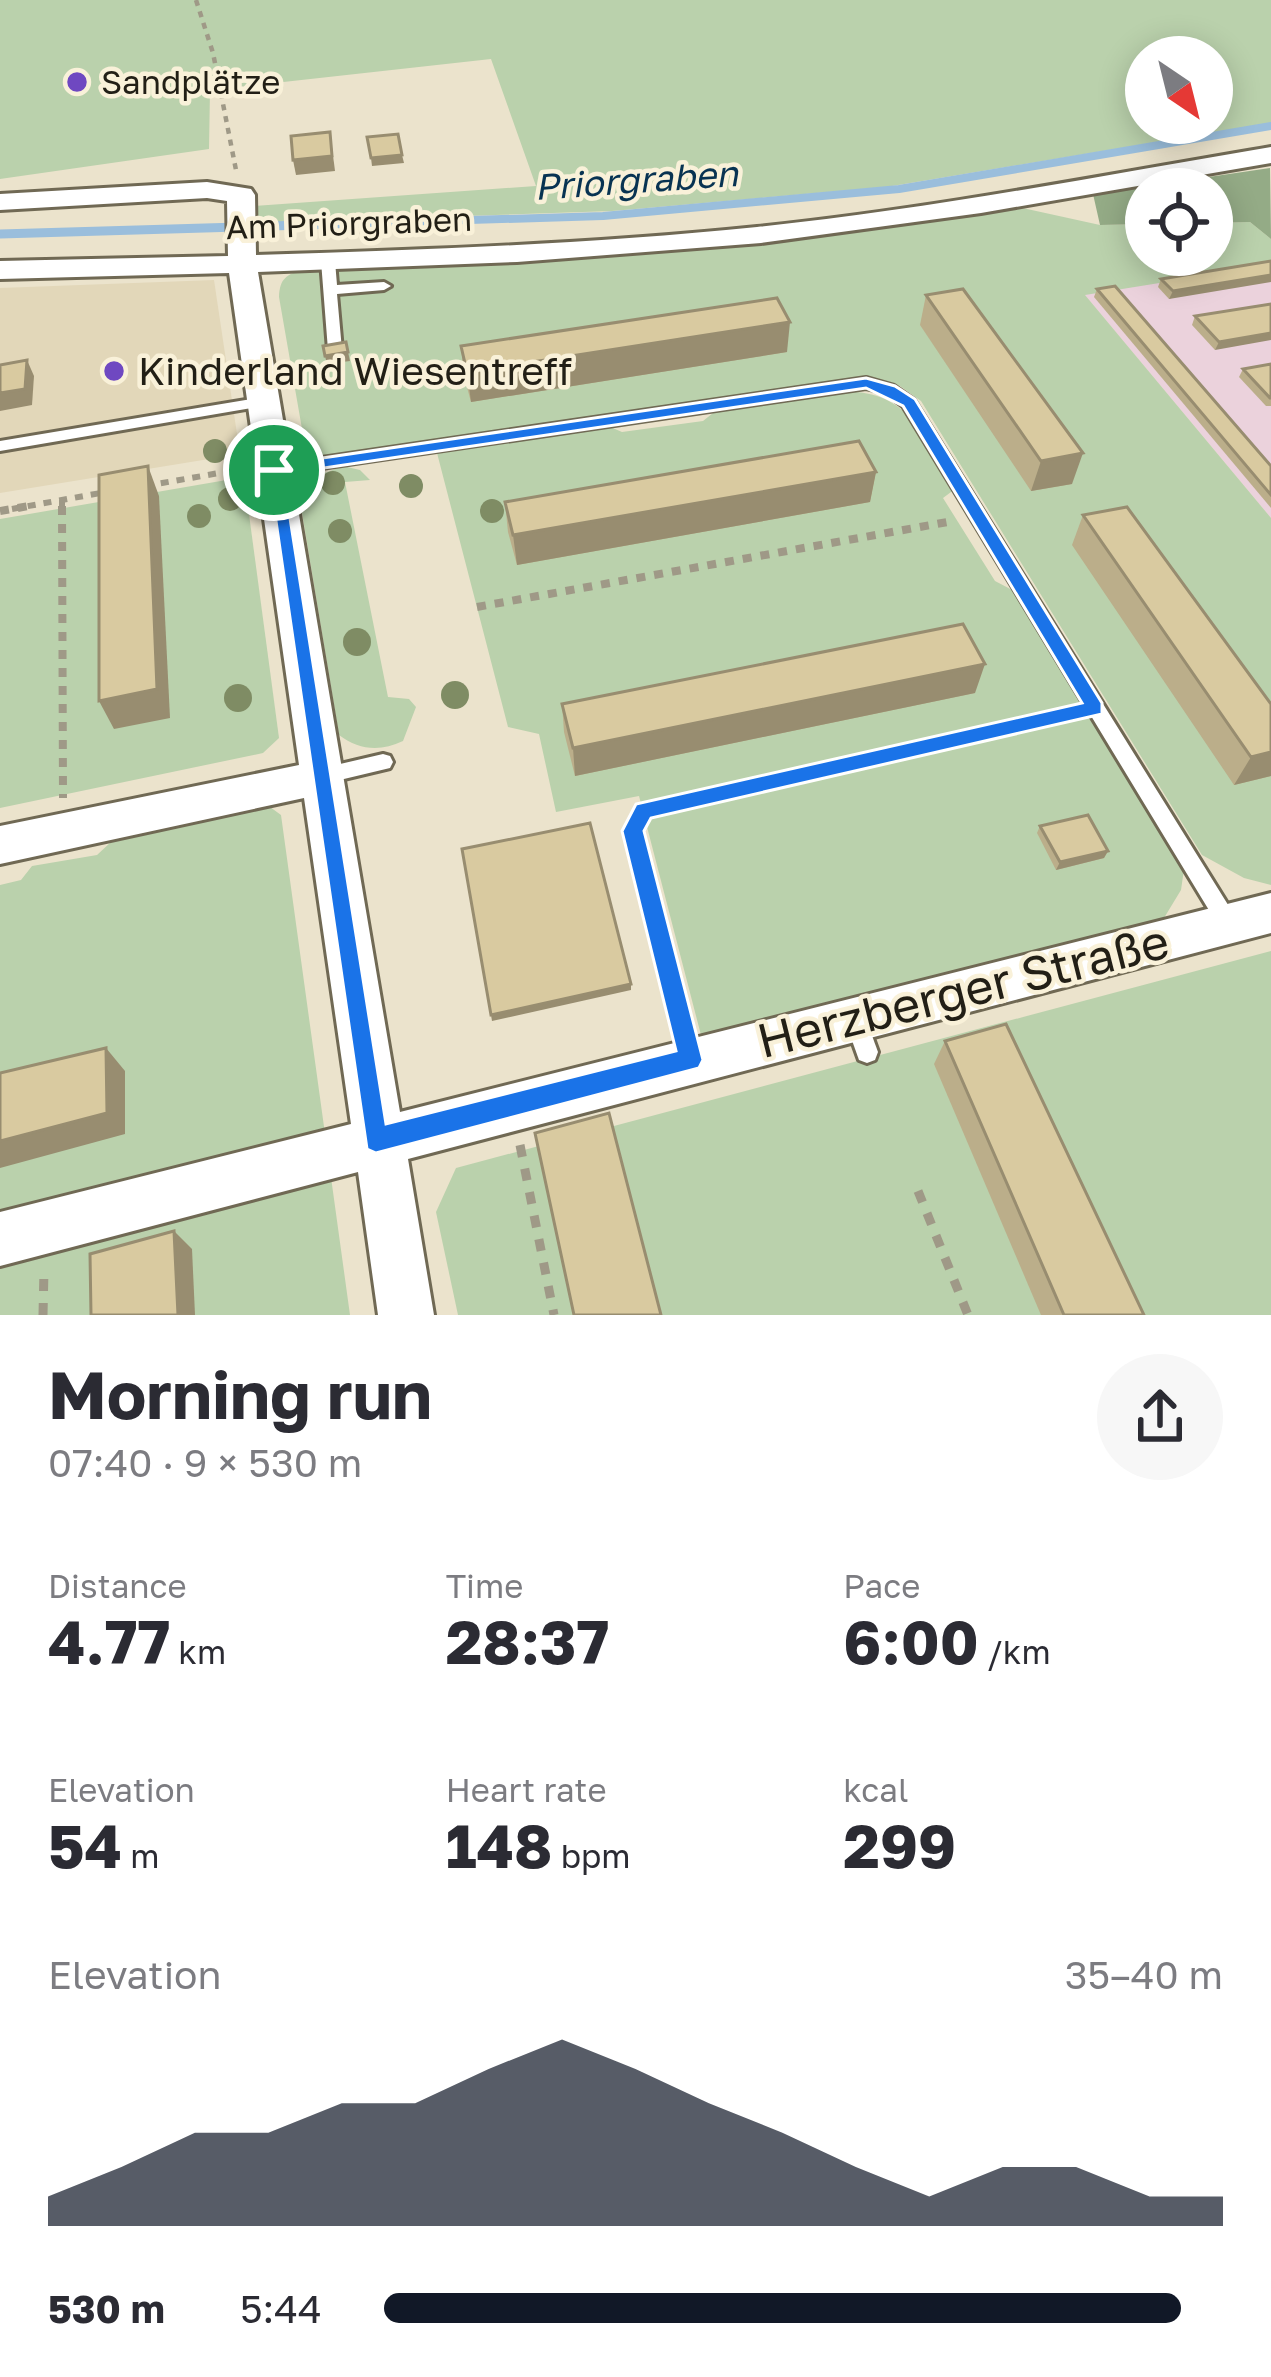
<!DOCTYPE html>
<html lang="en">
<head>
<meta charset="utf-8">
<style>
	:root { --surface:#fff; --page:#f7f7f7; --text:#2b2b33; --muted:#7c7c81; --accent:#111827 }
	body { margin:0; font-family:"Golos Text",sans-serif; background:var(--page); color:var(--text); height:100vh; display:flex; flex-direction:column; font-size:45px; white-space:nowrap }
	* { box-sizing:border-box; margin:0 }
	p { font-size:39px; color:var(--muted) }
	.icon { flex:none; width:66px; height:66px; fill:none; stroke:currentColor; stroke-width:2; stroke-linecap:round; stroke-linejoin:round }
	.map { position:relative; height:1315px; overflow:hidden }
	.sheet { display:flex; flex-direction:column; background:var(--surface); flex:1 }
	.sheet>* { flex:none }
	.needle { width:78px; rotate:145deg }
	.fabs { position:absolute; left:1125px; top:36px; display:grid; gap:24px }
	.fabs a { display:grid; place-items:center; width:108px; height:108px; border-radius:50%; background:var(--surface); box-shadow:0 6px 30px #0003; font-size:60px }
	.pin { position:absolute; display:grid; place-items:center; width:102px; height:102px; color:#fff; margin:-51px; border:6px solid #fff; border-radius:50%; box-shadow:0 3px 12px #0007 }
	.round { display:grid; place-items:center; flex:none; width:126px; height:126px; border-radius:63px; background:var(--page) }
	.summary { display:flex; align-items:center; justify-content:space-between; height:204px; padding:0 48px }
	h1 { font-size:66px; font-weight:700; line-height:90px }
	.stats { display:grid; grid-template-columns:repeat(3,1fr); gap:18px; height:204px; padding:12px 48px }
	.stats div { display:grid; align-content:center }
	.stats b { font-size:60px; font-weight:700 }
	.stats small { font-size:33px; font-weight:400 }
	.stats p { font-size:33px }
	.chart { height:336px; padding:24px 48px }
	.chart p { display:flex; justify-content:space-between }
	.chart svg { width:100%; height:216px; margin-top:12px; fill:var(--accent); opacity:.7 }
	ul { padding:0 48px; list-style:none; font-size:39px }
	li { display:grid; grid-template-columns:192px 144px 1fr; align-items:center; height:90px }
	li i { height:30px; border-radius:15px; background:var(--accent) }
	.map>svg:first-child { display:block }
</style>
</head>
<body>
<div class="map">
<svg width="1271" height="1315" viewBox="0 0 1271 1315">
	<rect width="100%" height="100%" fill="#ebe3cc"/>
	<!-- industrial -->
	<polygon fill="#ebd2dc" points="1271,265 1271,518 1084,294"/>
	<!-- built -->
	<polygon fill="#e2d7b9" points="214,280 240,454 0,493 0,288"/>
	<!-- green -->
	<g fill="#bad1ac" fill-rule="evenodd">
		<path d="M0,0H1271V123L886,187L612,211L258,223L254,206L536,186L491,59L210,90L209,149L0,179ZM1146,57H1212V123H1146Z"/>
		<path d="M1018,207L1100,225L1146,224V255H1212V223L1250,222L1271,239V265L1085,295L1271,518V885L1244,878L1202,855L921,401L900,386L869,379L326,457L314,456L305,446L279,297C280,278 286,275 304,269L593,257L789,240Z"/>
		<path d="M831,392C909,386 920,431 955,489L943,498L995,581L1018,593L1185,862L1181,890L1164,918L702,1039L639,796L556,812L539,734L508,727L437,453L608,426L622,432L703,421L718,409Z"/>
		<path d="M343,466L360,470L370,480L345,482L388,697L409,699L416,707L403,741C380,752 359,750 339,735L299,495L317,476Z"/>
		<polygon points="244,477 279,738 263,753 0,808 0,519"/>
		<polygon points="266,804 281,815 350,1315 0,1315 0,885 21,880 32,866 97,855 111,842"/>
		<polygon points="1271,951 1271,1315 458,1315 436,1212 456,1168"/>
	</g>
	<!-- forest -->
	<polygon fill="#94ab86" points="1270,168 1271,239 1250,222 1212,223 1212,189 1146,189 1146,224 1100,225 1093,194"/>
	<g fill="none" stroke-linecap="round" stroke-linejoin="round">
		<!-- stream-far1 -->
		<polyline stroke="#9abedc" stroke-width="8" points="273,226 603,216 899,189 1271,126"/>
		<!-- stream -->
		<polyline stroke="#9abedc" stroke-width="9" points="0,234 374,223"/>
		<!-- service casing -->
		<g stroke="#706954" stroke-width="6">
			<g id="service">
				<polygon points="328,257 335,261 337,285 384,282 391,286 384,290 337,294 342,350 335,354 328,350 321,261"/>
				<polygon points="866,378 894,386 914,400 1235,916 1239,923 1235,930 1228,933 1221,930 903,406 884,392 866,388 274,475 266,470 274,465"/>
				<polygon points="264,397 269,399 269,405 0,451 0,441"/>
				<polygon points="383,754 390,756 393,762 390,768 323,784 316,782 313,776 316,770 323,768"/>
				<polygon points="855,1007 863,1011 878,1052 875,1060 867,1063 859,1060 844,1018 847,1011"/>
			</g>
		</g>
		<!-- minor casing -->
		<g stroke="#706954" stroke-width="6">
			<path id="minor" d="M1271,147V163L981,213L761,243L517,262L258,272L400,1112L1271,893V933L408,1159L434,1315H378L358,1172L0,1266V1212L351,1124L304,798L0,864V826L299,765L229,273L0,279V261L228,256L227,201L207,198L0,210V194L207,182L251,189L255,195L256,255C423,250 591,244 757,227C930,209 1100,176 1271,147Z"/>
		</g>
		<!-- path-far3 -->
		<polyline stroke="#9f9987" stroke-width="4.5" stroke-dasharray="6 6" stroke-linecap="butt" points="196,0 213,53 236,170"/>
		<!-- path-far2 -->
		<g stroke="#9f9987" stroke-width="6" stroke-dasharray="8 8" stroke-linecap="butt">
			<polyline points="145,486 242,469"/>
			<polyline points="62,500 62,509"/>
			<polyline points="12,509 106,492"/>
		</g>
		<!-- path-far1 -->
		<g stroke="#9f9987" stroke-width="8" stroke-dasharray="9 9" stroke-linecap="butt">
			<polyline points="62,506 63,798"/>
			<polyline points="0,511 29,506"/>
			<polyline points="477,607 953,521"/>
			<polyline points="642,866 633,831 643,810 1074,713"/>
		</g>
		<!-- path -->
		<g stroke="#9f9987" stroke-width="9" stroke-dasharray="12 12" stroke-linecap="butt">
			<polyline points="641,863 681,1023"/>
			<polyline points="520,1145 554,1315"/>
			<polyline points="918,1191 968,1315"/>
			<polyline points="43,1315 44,1269"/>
		</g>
		<!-- service -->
		<use href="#service" fill="#fff" fill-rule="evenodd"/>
		<!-- minor -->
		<use href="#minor" fill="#fff" fill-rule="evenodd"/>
	</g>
	<!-- trees -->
	<g fill="#7f8c64">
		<circle cx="215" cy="451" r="12"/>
		<circle cx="333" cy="483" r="12"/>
		<circle cx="411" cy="486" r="12"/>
		<circle cx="230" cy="499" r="12"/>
		<circle cx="492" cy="511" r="12"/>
		<circle cx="199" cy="516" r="12"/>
		<circle cx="340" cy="531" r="12"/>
		<circle cx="357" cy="642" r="14"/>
		<circle cx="455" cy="695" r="14"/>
		<circle cx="238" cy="698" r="14"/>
	</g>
	<!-- wall -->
	<g fill="#bbae8a">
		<polygon points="1271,261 1169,299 1158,287 1161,279"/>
		<polygon points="1097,289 1271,466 1271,508 1094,297"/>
		<polygon points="926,295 1072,484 1031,491 920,325"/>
		<polygon points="1271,304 1215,350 1192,325 1195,316"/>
		<polygon points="461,346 787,352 471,402 464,376"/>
		<polygon points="1271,364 1271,406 1266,406 1239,377 1243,369"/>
		<polygon points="876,472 870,502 517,565 508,532 505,502"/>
		<polygon points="1083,515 1271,776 1234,785 1072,545"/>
		<polygon points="975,693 575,776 564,732 562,704"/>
		<polygon points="1040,826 1108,851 1104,858 1056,870 1037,833"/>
		<polygon points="945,1041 1144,1315 1041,1315 934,1064"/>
	</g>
	<!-- shaded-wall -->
	<g fill="#988d70">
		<polygon points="330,132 335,171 296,175 293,160"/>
		<polygon points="402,155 404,163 372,166 371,158"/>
		<polygon points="1271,275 1271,282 1169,299 1173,291"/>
		<polygon points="790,322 787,352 471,402 467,372"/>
		<polygon points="1271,333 1271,340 1215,350 1219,342"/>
		<polygon points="348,352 350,361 327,364 325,356"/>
		<polygon points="27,360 34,376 32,405 0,411 0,393"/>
		<polygon points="1083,453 1072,484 1031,491 1041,461"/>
		<polygon points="148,466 159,496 170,718 114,729 99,701"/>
		<polygon points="876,472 870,502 517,565 513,535"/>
		<polygon points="985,664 975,693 575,776 573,748"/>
		<polygon points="1271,752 1271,776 1234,785 1251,757"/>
		<polygon points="1108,851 1104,858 1056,870 1060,862"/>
		<polygon points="631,984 631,990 492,1021 491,1015"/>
		<polygon points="106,1048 125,1071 125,1134 0,1168 0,1141"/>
		<polygon points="174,1231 192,1249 195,1315 178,1315"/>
	</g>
	<!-- building -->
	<g fill="#d9caa0" stroke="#988d70" stroke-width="3">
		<polygon points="330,132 332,156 293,160 291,136"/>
		<polygon points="398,134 402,155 371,158 367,137"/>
		<polygon points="1271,261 1271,275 1173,291 1161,279"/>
		<polygon points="1115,286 1271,466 1271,495 1097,289"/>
		<polygon points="963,289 1083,453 1041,461 926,295"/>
		<polygon points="777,298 790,322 467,372 461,346"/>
		<polygon points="1271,304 1271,333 1219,342 1195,316"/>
		<polygon points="346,342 348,352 325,356 323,346"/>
		<polygon points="27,360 25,389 0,393 0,365"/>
		<polygon points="1271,364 1271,398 1270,398 1243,369"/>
		<polygon points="859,441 876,472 513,535 505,502"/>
		<polygon points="148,466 157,689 99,701 99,475"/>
		<polygon points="1127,507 1271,704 1271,752 1251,757 1083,515"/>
		<polygon points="963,624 985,664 573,748 562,704"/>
		<polygon points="1088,815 1108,851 1060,862 1040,826"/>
		<polygon points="590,823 631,984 491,1015 462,849"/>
		<polygon points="1006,1024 1144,1315 1064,1315 945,1041"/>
		<polygon points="106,1048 107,1113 0,1141 0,1073"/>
		<polygon points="609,1113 661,1315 574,1315 535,1133"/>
		<polygon points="174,1231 178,1315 91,1315 90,1254"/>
	</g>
	<!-- route -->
	<path fill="#1a73e8" stroke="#fff" stroke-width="3" fill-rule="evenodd" d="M866,378L895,386L915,399L1102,703V714L651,818L644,831L703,1060L699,1068L376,1153L367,1149L268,466ZM866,388L903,406L1082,703L636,804L622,831L676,1051L386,1124L283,474Z"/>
	<!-- markers -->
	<g fill="#6f48c1" stroke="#f9f1d9" stroke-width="4.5">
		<circle cx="77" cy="82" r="12"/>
		<circle cx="114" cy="371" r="12"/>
	</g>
	<g text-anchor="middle" stroke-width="9" stroke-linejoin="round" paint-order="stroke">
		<!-- far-poi labels -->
		<g font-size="33" fill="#221f16" stroke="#f9f1d9" text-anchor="start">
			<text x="101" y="94">Sandplätze</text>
		</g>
		<!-- far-street labels -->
		<g font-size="33" fill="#221f16" stroke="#f9f1d9">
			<text transform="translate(349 223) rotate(-2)" y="12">Am Priorgraben</text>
		</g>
		<!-- far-water labels -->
		<g font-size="36" font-style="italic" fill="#083352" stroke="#f9f1d9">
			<text transform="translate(636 180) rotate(-4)" y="13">Priorgraben</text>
		</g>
		<!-- poi labels -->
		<g font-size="39" fill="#221f16" stroke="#f9f1d9" text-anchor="start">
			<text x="138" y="385">Kinderland Wiesentreff</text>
		</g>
		<!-- near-street labels -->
		<g font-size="48" fill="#221f16" stroke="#f9f1d9">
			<text transform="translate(963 991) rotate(-14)" y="17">Herzberger Straße</text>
		</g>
	</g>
</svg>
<div class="fabs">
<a><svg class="needle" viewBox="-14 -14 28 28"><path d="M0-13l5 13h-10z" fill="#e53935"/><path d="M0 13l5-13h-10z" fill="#7c7c81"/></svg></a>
<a><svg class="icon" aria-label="locate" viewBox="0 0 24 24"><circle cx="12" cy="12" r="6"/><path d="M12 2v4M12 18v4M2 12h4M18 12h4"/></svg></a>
</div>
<div class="pin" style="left:274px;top:470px;background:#1e9e55"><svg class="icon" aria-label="arrive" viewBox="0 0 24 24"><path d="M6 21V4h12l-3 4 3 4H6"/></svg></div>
</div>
<section class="sheet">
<div class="summary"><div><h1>Morning run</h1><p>07:40 · 9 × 530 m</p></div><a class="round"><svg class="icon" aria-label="share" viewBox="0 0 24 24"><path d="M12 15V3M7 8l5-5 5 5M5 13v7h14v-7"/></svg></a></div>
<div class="stats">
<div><p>Distance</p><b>4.77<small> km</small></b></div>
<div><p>Time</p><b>28:37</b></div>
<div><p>Pace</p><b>6:00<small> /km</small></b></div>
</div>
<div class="stats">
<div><p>Elevation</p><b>54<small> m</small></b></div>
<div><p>Heart rate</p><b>148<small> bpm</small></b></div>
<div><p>kcal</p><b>299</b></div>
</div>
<div class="chart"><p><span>Elevation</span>35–40 m</p>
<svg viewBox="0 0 160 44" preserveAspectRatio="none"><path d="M0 44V38L10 32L20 25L30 25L40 19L50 19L60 12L70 6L80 12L90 19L100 25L110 32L120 38L130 32L140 32L150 38L160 38V44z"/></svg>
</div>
<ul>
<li><b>530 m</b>5:44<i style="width:95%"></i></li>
</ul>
</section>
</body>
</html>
